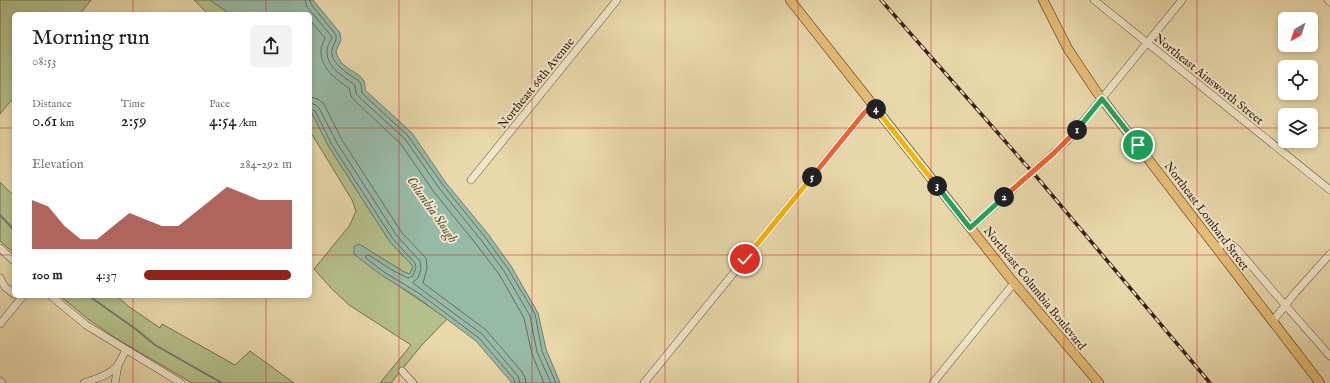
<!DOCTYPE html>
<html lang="en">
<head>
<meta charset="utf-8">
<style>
	:root { --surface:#fff; --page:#f2f2f2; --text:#202124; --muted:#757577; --accent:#8f2418 }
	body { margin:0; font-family:"IM FELL English",serif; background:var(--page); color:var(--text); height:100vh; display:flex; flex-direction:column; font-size:15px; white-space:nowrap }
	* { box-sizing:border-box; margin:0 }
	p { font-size:13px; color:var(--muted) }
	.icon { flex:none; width:22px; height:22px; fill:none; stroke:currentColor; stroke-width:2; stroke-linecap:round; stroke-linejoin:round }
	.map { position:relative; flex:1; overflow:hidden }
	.side { position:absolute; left:12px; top:12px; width:300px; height:286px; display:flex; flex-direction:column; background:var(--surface); border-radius:6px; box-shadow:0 2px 6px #0003 }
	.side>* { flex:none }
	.needle { width:26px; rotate:219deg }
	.tools { position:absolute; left:1278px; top:12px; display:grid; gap:8px }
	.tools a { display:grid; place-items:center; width:40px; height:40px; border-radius:6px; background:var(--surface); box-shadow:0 2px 6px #0003; font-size:20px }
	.pin { position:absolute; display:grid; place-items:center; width:34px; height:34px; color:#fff; margin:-17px; border:2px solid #fff; border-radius:50%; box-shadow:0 1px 4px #0007 }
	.km { position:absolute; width:20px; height:20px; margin:-10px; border-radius:50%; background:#222; color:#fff; font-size:11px; line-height:20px; text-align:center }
	.round { display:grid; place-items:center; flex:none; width:42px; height:42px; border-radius:6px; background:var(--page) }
	.summary { display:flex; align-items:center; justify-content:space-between; height:68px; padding:0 20px }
	h1 { font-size:22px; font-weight:600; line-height:30px }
	.metrics { display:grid; grid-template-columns:repeat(3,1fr); gap:6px; height:68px; padding:4px 20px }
	.metrics div { display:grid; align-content:center }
	.metrics b { font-size:17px; font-weight:600 }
	.metrics small { font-size:11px; font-weight:400 }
	.metrics p { font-size:11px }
	.chart { height:112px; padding:8px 20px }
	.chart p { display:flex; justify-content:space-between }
	.chart svg { width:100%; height:72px; margin-top:4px; fill:var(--accent); opacity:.7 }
	ul { padding:0 20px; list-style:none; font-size:13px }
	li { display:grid; grid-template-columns:64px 48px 1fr; align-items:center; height:30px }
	li i { height:10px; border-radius:5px; background:var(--accent) }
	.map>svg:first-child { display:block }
</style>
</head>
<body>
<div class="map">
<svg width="1330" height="383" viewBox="0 0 1330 383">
	<rect width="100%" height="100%" fill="#e8d8aa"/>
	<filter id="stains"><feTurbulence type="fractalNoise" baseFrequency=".005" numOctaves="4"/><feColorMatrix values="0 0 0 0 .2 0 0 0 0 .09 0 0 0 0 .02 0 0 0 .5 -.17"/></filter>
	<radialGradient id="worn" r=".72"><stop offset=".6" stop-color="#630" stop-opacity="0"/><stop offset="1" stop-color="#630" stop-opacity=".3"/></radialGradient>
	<!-- green -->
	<g fill="#b4bf8a" stroke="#777050">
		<polygon points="0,0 91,0 80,14 14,14 14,97 0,114"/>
		<polygon points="194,0 210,0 230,14 208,14"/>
		<path d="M310,109L329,147L390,242L413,266L410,274L404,272L359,244L354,254C384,277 416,297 447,319L421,346L391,383H380L411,345L349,305L332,289L314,269L350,225L356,211L352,200L310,131Z"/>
		<polygon points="0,182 14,196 14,253 0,241"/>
		<polygon points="60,296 117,296 128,306 160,328 162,324 235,365 250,351 294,383 192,383 117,339 88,319"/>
	</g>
	<!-- water -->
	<path fill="#97baa7" stroke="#727c6d" d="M210,0H313L340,33L341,40L336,51C340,70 358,70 364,81C365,84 365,87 365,90L412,133L446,183L488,234L511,266L538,313L546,349L560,383H512L476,341L417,297L381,275L354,254V246L359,244L404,272L410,274L413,266L390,242L329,147L310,109V14H230Z"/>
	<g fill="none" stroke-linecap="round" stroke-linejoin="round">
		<!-- shore -->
		<g stroke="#686d5f" stroke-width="1">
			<path d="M305,0L307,7L332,37C331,42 326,46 327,52C327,68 344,77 355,85L356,93L359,97L405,139L439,188L481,240L504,271L530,316L537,352L551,383"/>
			<path d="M310,0L311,4L336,35C337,42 333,44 332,50C329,63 350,75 359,81L361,84L362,93L408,136L443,185L485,237L508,269L535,314L542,351L556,383"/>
			<path d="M310,20L325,38C324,42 321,46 321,50C320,68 337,80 349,88L351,96L355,101L400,143L434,192L476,244L499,274L524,318L532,354L544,383"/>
			<polyline points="310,97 318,99 324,104 342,140 402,233 426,258 427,268 423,283 486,330 522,372 525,378 526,383"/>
			<polyline points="310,103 316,105 319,108 337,143 397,236 420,261 421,269 418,278 413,282 414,284 482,334 518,376 520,383"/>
			<polyline points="310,109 315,111 332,145 393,239 415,263 416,267 413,276 408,278 392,270 369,255 366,256 366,258 384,272 420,294 479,338 514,379 515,383"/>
		</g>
		<!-- stream -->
		<g stroke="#727c6d" stroke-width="2">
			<polyline points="0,215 14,230"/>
			<polyline points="89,296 137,330 155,345 222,383"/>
		</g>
		<!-- minor casing -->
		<g stroke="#664e3c" stroke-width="8">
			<g id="minor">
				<polyline points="1094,0 1330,190"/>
				<polyline points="1328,0 1330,2"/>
				<polyline points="471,180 617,0"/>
				<polyline points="970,228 1068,140 1182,0"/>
				<polyline points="0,248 14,261"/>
				<polyline points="1217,248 1226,242 1229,243 1237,249 1272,290 1330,356"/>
				<polyline points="0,278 5,287 14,294"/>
				<polyline points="51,296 86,325 181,383"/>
				<polyline points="1273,321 1295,293 1330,254"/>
				<polyline points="0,324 23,296"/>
				<polyline points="402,371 413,383"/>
				<polyline points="0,381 2,383"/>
				<path d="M84,383C95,379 110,375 118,365C121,360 123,355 126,350"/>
				<polyline points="115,383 118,365"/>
				<polyline points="644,383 864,113 873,105"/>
				<polyline points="933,383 1014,283"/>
			</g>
		</g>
		<!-- major casing -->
		<g stroke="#3a2017" stroke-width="10">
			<g id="major">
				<polyline points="790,0 1014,283 1099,383"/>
				<polyline points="1043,0 1068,49 1096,91 1320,383"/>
			</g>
		</g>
		<!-- minor -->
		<use href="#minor" stroke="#f0e6c8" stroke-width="7"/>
		<!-- major -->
		<use href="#major" stroke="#e4bc75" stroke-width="9"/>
		<!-- rail casing -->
		<g stroke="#3a2017" stroke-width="3.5">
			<polyline id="rail" points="881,0 1041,182 1210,383"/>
		</g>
		<!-- rail -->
		<use href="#rail" stroke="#f0e6c8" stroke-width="2" stroke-dasharray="6" stroke-linecap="butt"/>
	</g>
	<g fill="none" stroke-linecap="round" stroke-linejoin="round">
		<!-- split-1 casing -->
		<g stroke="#fff" stroke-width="8">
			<polyline id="split-1" points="1077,130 1102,99 1138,145"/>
		</g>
		<!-- split-2 casing -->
		<g stroke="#fff" stroke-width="8">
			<polyline id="split-2" points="1004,197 1054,153 1077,130"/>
		</g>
		<!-- split-3 casing -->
		<g stroke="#fff" stroke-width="8">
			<polyline id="split-3" points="937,186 970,228 1004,197"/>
		</g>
		<!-- split-4 casing -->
		<g stroke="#fff" stroke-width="8">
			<polyline id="split-4" points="876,109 937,186"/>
		</g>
		<!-- split-5 casing -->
		<g stroke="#fff" stroke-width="8">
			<polyline id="split-5" points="812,177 864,113 873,105 876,109"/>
		</g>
		<!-- split-6 casing -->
		<g stroke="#fff" stroke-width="8">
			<polyline id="split-6" points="745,259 812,177"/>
		</g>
		<!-- split-1 -->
		<use href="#split-1" stroke="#22a559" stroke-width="5"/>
		<!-- split-2 -->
		<use href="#split-2" stroke="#f0652b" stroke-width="5"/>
		<!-- split-3 -->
		<use href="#split-3" stroke="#22a559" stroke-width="5"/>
		<!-- split-4 -->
		<use href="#split-4" stroke="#f5b400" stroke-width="5"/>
		<!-- split-5 -->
		<use href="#split-5" stroke="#f0652b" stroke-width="5"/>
		<!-- split-6 -->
		<use href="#split-6" stroke="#f5b400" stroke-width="5"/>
	</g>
	<!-- grid -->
	<path fill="none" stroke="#d62828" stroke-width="1" stroke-opacity="0.55" d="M133,0V14M266,0V14M399,0V383M532,0V383M665,0V383M798,0V383M931,0V383M1064,0V383M1197,0V383M0,128H14M310,128H1285M1311,128H1330M0,255H14M310,255H1330M133,296V383M266,296V383"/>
	<g text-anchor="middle" stroke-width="4" stroke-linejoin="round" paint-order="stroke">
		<!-- street labels -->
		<g font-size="12" fill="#3a2017" stroke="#f0e6c8">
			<text transform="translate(1209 79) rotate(39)" y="4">Northeast Ainsworth Street</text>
			<text transform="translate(536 83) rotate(-51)" y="4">Northeast 66th Avenue</text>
			<text transform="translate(1207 216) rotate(53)" y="4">Northeast Lombard Street</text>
			<text transform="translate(1035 288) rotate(51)" y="4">Northeast Columbia Boulevard</text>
		</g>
		<!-- water labels -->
		<g font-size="13" font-style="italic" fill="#564e42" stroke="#f0e6c8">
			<text transform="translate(433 209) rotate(55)" y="5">Columbia Slough</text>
		</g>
	</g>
	<rect width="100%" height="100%" filter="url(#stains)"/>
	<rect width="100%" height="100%" fill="url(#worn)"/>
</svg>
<div class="tools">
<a><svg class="needle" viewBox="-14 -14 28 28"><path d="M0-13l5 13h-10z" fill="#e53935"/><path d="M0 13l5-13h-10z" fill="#757577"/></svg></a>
<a><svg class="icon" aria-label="locate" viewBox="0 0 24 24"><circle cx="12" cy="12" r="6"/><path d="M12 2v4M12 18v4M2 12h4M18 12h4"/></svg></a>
<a><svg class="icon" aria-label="layers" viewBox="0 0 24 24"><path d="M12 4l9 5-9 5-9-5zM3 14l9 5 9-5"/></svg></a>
</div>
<div class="pin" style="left:1138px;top:145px;background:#1e9e55"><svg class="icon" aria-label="arrive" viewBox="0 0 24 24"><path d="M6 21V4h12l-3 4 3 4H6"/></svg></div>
<div class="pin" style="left:745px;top:259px;background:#d93025"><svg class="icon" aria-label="check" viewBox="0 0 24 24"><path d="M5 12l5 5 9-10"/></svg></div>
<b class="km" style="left:1077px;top:130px">1</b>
<b class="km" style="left:1004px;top:197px">2</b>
<b class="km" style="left:937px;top:186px">3</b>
<b class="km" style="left:876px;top:109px">4</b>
<b class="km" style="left:812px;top:177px">5</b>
<section class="side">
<div class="summary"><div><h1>Morning run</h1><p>08:53</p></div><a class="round"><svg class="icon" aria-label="share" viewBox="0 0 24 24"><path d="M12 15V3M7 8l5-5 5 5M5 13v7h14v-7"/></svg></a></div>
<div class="metrics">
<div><p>Distance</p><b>0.61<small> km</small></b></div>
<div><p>Time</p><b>2:59</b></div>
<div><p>Pace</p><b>4:54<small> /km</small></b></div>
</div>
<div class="chart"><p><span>Elevation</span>284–292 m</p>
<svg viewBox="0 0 160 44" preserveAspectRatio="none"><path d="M0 44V14L10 18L20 30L30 38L40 38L50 30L60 22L70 26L80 30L90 30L100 22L110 14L120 6L130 10L140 14L150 14L160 14V44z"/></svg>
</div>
<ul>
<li><b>100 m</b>4:37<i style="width:99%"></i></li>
</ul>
</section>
</div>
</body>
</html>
